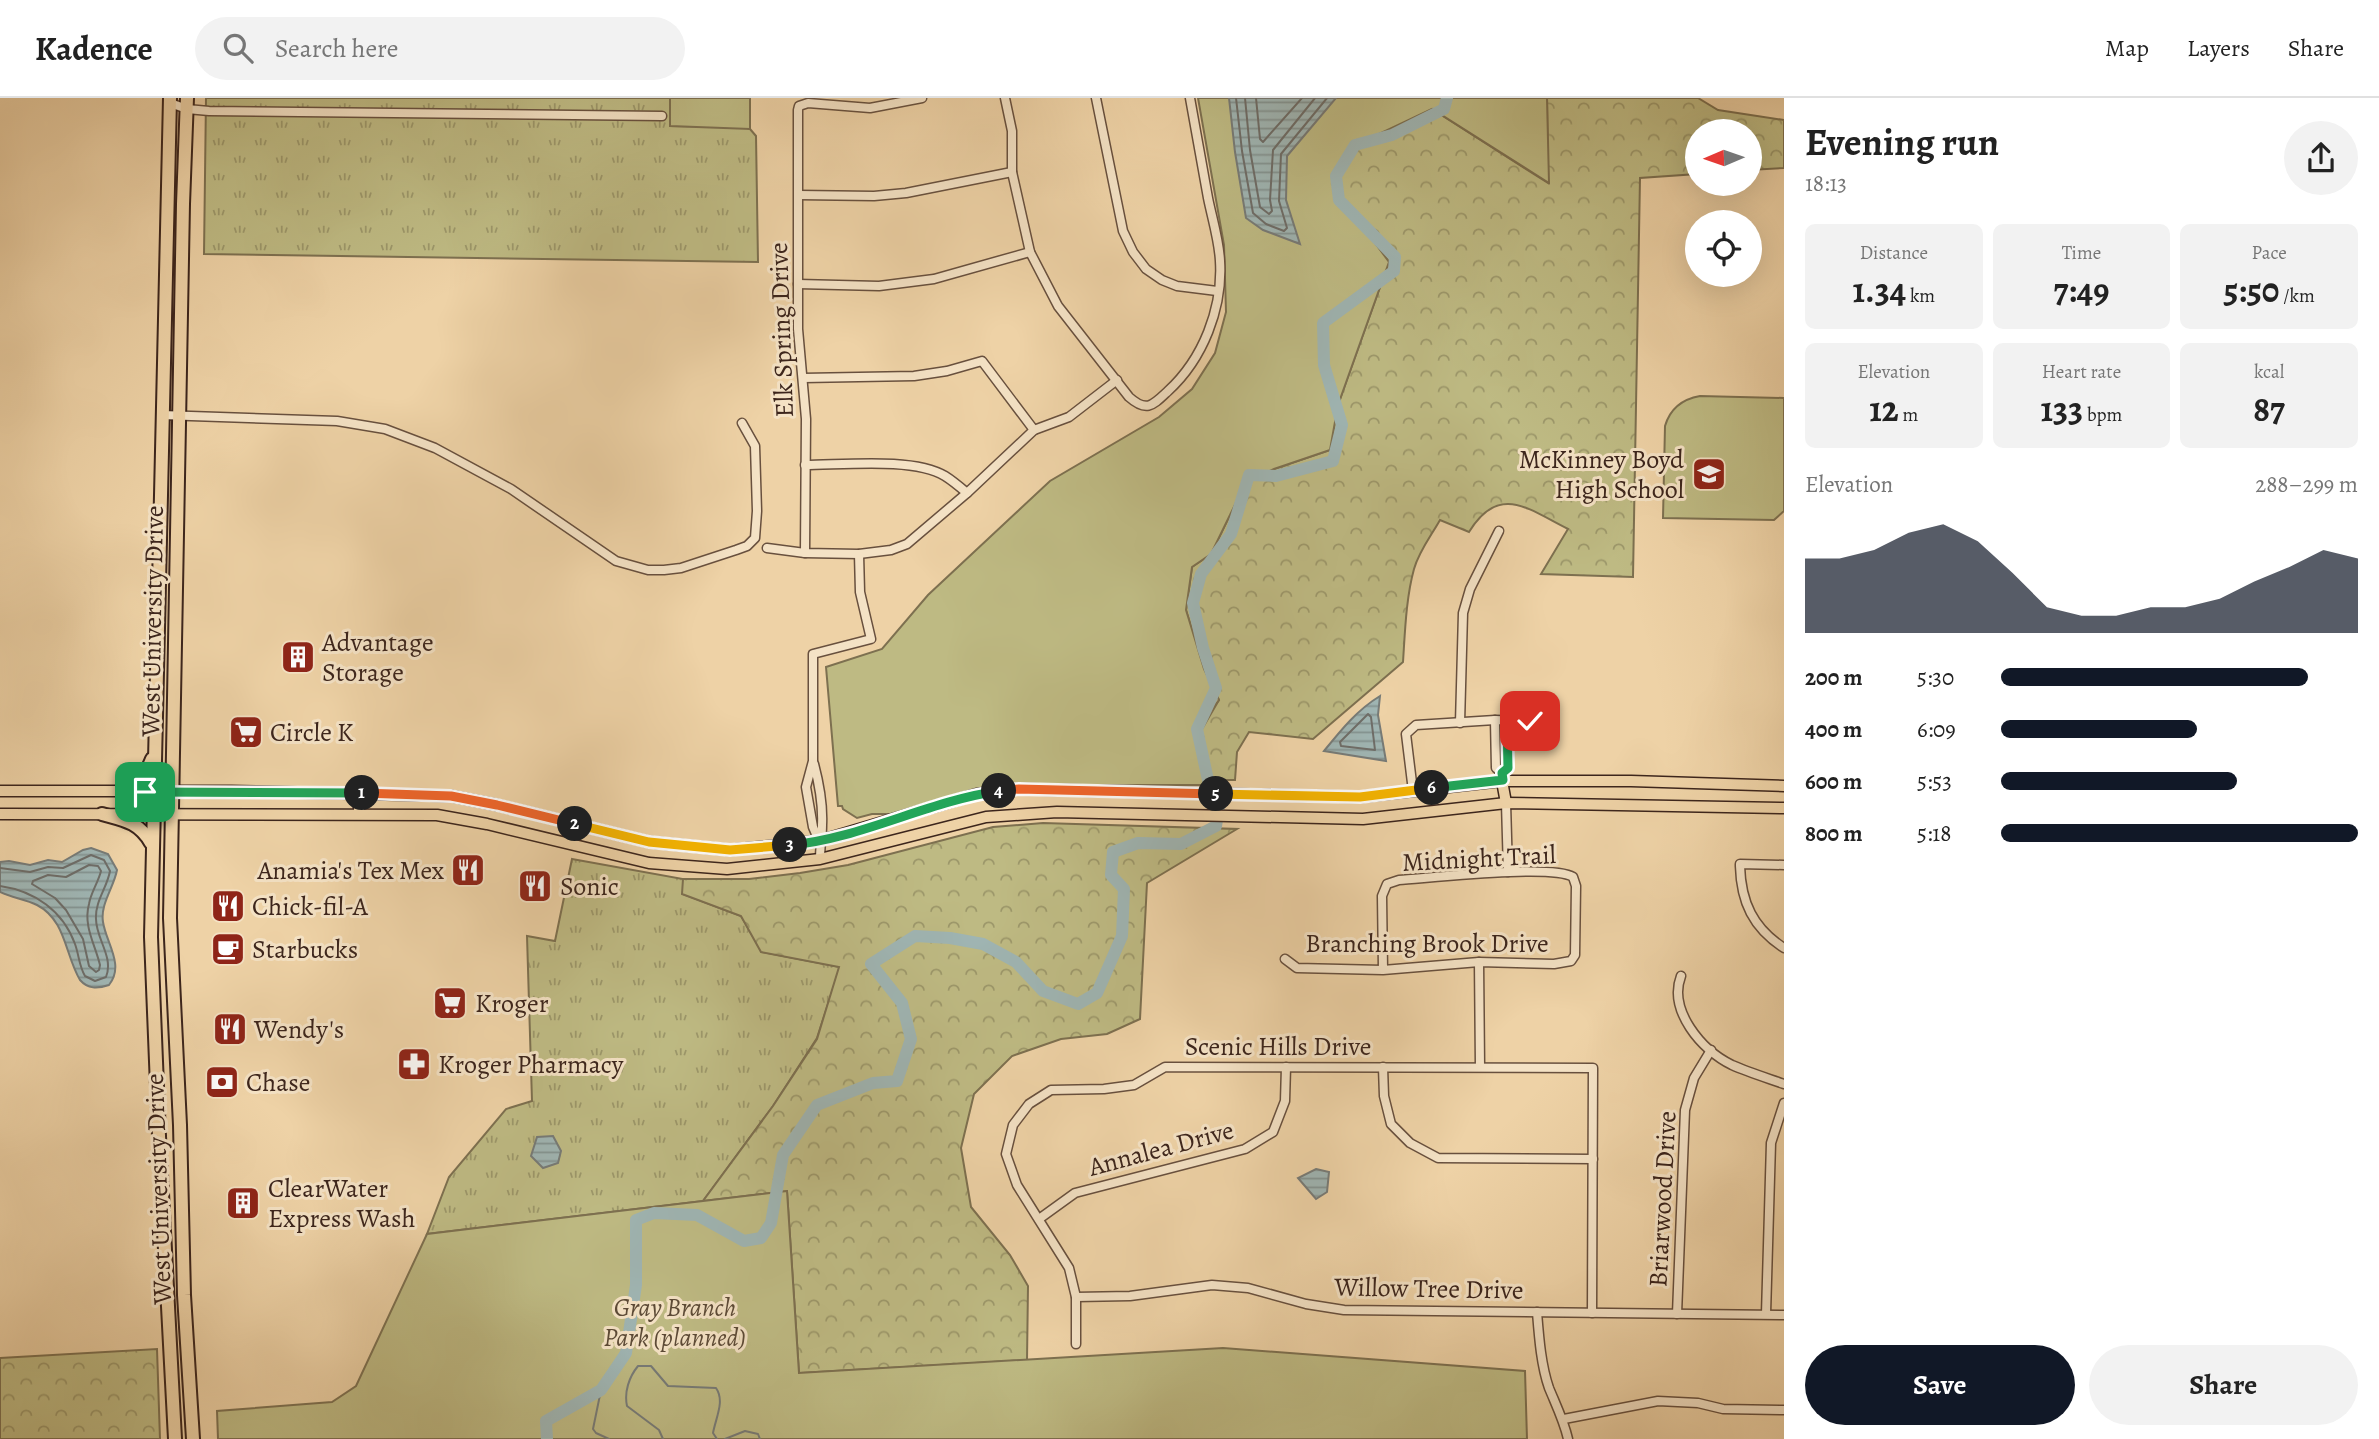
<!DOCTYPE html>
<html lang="en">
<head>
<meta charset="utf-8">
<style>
	:root { --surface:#fff; --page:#f2f2f2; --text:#222; --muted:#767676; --line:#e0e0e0; --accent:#111827 }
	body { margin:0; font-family:Alegreya,serif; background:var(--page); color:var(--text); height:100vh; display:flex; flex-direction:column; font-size:26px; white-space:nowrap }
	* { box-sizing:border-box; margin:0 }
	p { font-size:23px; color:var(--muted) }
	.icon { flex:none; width:38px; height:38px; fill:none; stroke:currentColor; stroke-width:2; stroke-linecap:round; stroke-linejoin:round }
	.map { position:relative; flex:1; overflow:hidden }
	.drawer { display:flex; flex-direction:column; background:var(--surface); width:595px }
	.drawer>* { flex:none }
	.needle { width:46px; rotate:268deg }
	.controls { position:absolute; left:1685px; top:21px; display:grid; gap:14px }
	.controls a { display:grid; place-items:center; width:77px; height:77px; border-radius:50%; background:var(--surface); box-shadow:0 7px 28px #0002; font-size:35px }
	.pin { position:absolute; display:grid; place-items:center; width:60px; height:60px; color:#fff; margin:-30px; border-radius:14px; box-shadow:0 4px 10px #0006 }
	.km { position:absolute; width:35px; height:35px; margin:-18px; border-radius:50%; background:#222; color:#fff; font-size:19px; line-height:35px; text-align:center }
	.round { display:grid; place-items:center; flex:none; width:74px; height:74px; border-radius:37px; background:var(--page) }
	.overview { display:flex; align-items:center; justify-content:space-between; height:119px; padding:0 21px }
	h1 { font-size:38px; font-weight:700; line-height:52px }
	.stats { display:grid; grid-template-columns:repeat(3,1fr); gap:10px; height:119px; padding:7px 21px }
	.stats div { display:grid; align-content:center; border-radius:10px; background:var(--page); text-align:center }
	.stats b { font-size:35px; font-weight:700 }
	.stats small { font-size:19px; font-weight:400 }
	.stats p { font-size:19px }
	.chart { height:196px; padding:14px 21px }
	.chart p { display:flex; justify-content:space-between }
	.chart svg { width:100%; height:126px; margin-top:7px; fill:var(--accent); opacity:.7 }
	.primary-button { display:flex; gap:14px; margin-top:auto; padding:14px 21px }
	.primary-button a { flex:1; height:80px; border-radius:42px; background:var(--accent); color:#fff; font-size:28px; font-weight:700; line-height:80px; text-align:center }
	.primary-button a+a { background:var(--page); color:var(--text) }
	ul { padding:0 21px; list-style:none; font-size:23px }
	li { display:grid; grid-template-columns:112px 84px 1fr; align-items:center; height:52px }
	li i { height:18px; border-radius:9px; background:var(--accent) }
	header { display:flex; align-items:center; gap:42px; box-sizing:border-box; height:98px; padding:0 35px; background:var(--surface); border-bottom:2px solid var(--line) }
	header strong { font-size:33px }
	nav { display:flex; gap:38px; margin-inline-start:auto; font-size:24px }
	.search { width:490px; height:63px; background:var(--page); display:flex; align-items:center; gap:18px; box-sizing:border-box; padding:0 24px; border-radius:38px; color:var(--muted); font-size:26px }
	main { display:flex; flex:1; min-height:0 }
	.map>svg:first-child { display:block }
</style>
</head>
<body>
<header>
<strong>Kadence</strong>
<div class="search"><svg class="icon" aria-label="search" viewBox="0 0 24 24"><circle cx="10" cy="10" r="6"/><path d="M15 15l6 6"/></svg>Search here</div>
<nav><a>Map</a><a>Layers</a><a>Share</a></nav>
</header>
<main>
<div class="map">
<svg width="1784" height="1341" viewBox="0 0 1784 1341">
	<defs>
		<pattern id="grass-tufts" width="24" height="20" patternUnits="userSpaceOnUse" patternTransform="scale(1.75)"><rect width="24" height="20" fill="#beba83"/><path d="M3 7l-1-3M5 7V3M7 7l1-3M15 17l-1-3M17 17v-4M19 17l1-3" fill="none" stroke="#9c976a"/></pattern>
		<pattern id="forest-crowns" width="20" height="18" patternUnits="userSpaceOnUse" patternTransform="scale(1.75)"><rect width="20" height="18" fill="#beba83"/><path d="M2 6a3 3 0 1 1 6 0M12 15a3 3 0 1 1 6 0" fill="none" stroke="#9c976a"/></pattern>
		<pattern id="water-rules" width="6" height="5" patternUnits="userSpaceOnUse" patternTransform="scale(1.75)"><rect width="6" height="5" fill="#9fb5b3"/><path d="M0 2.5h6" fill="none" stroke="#839391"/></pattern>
	</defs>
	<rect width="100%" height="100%" fill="#eed2a6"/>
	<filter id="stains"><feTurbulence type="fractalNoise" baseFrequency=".00286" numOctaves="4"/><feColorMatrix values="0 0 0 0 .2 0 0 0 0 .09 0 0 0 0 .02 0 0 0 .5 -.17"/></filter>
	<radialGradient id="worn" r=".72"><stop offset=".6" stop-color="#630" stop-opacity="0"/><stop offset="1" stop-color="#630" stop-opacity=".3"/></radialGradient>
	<!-- grass -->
	<g fill="url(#grass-tufts)" stroke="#7d7050" stroke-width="2">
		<polygon points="206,0 670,0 671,28 743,29 750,31 756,38 758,164 204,156"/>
		<polygon points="572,761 683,781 683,796 741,818 762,854 840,869 817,940 773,1008 703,1103 427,1136 449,1079 506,1011 532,1003 527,838 555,843"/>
	</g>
	<!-- forest -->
	<g fill="url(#forest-crowns)" stroke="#7d7050" stroke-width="2">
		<path d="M1547,0H1698L1718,12L1784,22V70L1750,72V33H1698L1697,76L1640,80L1633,479L1541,476L1568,431C1528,411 1499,385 1469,434L1440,422C1431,438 1419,453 1414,471C1406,500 1405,534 1403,564L1313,641L1249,634L1237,654L1235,682H1208L1195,643L1219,602L1204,571L1186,512L1192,469L1211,456L1246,384L1274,371L1330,352L1338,307L1389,164L1332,86L1364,43L1432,11L1548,85Z"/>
		<polygon points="1043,725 1237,731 1147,785 1140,921 1107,936 1061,941 1012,958 974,996 961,1050 971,1109 1010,1157 1028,1188 1027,1262 799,1275 787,1093 703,1103 773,1008 817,941 839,869 761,854 741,818 682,796 683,781 749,781 800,775 848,767 993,729"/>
		<polygon points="157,1251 160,1341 0,1341 0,1260"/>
	</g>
	<!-- park -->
	<g fill="#beba83" stroke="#7d7050" stroke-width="2">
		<polygon points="670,0 750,0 750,31 670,28"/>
		<polygon points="1198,0 1547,0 1549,85 1432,11 1364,43 1332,86 1389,164 1338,307 1330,352 1274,371 1246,384 1211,456 1192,469 1186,512 1204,571 1219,602 1204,621 1195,643 1213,687 1032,687 897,716 872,716 857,720 843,711 842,708 838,708 826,569 882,551 928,497 1050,383 1159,319 1192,291 1215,255 1226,214 1224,147"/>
		<path d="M1700,298L1784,300V413L1774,422L1663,420L1665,328C1670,311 1683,301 1700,298Z"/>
		<polygon points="787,1093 799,1275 1223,1250 1525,1273 1527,1341 218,1341 217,1313 332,1304 356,1288 427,1136"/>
	</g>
	<!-- water -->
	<g fill="url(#water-rules)" stroke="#777b77" stroke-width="2">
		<polygon points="1229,0 1336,0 1287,58 1286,102 1300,146 1263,132 1246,120 1235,54"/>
		<path d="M1380,598L1378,617L1386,663L1324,653C1341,632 1357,612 1380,598Z"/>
		<path d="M91,750L108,756L117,772C114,789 100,806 103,824C106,845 125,867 109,887C97,891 88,891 80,882C65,857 66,822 37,807C25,801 12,800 0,794V764L9,763L30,767L48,762L62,764L83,752Z"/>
		<polygon points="553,1038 561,1053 558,1065 543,1070 531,1058 537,1039"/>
		<polygon points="1316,1071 1329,1074 1327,1094 1316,1101 1298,1080"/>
	</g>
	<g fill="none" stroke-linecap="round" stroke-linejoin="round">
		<!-- shore -->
		<g stroke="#6e6d68" stroke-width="2">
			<polyline points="1236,0 1242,53 1253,115 1266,126 1284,133 1287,130 1279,103 1281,56 1327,0"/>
			<polyline points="1245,0 1250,52 1260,109 1269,116 1272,113 1270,102 1273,52 1315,0"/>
			<polyline points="1256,0 1260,41 1263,44 1302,0"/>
			<polygon points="1368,616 1371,619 1375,652 1341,648 1340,644"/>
			<path d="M89,767L98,768L101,773C98,785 91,794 89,806C83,828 95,846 100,867L99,872L96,874L89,868L83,841L66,812L55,800L32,786L33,783L48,777L66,779Z"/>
			<path d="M0,770L30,774L48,769L63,770L91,757L104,762L110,773C107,790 95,803 96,821C96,841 114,859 106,879L95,883L85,878C79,868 79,857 75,846C63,813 35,793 0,788"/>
		</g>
		<!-- stream -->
		<g stroke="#777b77" stroke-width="2">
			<polyline points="601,1292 593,1331 596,1335 609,1341"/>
			<path d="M663,1341L659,1332L627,1308C624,1294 629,1279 638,1268H651L668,1288L716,1290C725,1303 716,1319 713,1335L717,1341"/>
			<polyline points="725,1341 745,1333 758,1336 760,1341"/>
		</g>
		<!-- river -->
		<polyline stroke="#9fb5b3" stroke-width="12" points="547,1341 546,1323 601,1292 626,1255 636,1187 636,1122 654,1115 697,1117 744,1143 761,1140 771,1125 783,1057 817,1007 873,985 897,983 911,941 902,905 871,866 915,838 950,840 983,846 1016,864 1043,893 1078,906 1097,895 1122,838 1124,791 1111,777 1113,754 1138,745 1181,746 1216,728 1219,709 1208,682 1197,631 1216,590 1203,550 1193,505 1201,476 1231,436 1249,377 1276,378 1333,363 1342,327 1324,267 1323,225 1394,173 1395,159 1339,102 1336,78 1355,47 1392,37 1444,11 1447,0"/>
		<!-- minor casing -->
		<g stroke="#68503e" stroke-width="11">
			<g id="minor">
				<path d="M1005,0L1012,33V74L1030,154L1058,208L1129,299C1147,315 1153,307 1168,293C1203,261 1223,210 1220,163C1219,142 1212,120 1208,100C1202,67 1196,33 1190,0"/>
				<polyline points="1096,0 1123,133 1133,154 1146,171 1162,182 1177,188 1217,193"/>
				<polyline points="170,5 187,11 209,13 662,18"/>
				<polyline points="799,97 874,98 906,95 1012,74"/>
				<polyline points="798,186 879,188 934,181 1030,154"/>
				<polyline points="803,280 914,278 947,273 982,263 1034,332"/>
				<polyline points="162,317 337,323 385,331 435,350 511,391 616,463 648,472 664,472 681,470 736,452 747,448 755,440 757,413 755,348 742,325"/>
				<path d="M805,367C842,367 914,359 945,378C953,383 960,389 967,395"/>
				<polyline points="767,450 805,455 859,456 891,452 907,446 967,395 1034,332 1069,319 1117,282"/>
				<polyline points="805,455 806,321 798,231 798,12 799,8 808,5 870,10 922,0"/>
				<polyline points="1495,622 1496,670 1502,675"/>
				<polyline points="1460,625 1463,515 1470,491 1499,433"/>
				<path d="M814,666C819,685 823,707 822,727C822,739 820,749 820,761"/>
				<polyline points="1502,675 1508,670 1507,623"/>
				<polyline points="1413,693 1406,636 1416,627 1495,622 1530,623"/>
				<polyline points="1506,705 1508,774"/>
				<polyline points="819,743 813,729 806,689 813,663 813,556 871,541 860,494 859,456"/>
				<path d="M1784,767L1740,766V768C1741,804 1753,830 1784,850"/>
				<path d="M1285,861L1297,870L1383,872L1479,864L1554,866L1571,863L1575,857L1576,788L1573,779C1552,766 1430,780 1399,782L1387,786L1382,798L1383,872"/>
				<polyline points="1479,864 1480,969"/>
				<path d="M1681,878C1668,912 1701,952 1732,967C1748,974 1767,980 1784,986"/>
				<polyline points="1383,969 1384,998 1391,1026 1410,1045 1438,1060 1593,1061"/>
				<polyline points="1039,1121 1075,1095 1245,1051 1273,1034 1285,1003 1286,969"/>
				<polyline points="1076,1199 1130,1198 1212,1187 1248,1190 1306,1206 1344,1212 1784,1217"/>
				<path d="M1537,1214C1539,1239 1541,1267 1549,1290C1556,1307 1564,1323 1568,1341"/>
				<polyline points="1677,1216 1685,1012 1694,980 1711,952"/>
				<polyline points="1766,1216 1771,1045 1784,1005"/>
				<polyline points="1076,1246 1076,1199 1069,1170 1017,1087 1006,1056 1013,1027 1029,1006 1051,992 1104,991 1134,987 1165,969 1593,970 1592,1215"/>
				<polyline points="1564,1321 1658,1303 1698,1305 1723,1311 1784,1312"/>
			</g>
		</g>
		<!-- major casing -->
		<g stroke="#3c251c" stroke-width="13">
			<g id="major">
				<polyline points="1502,683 1506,705"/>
				<polyline points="0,693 231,693 451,698 497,707 649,744 730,752 819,743 977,696 1019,691 1360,699 1502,683 1631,683 1784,688"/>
				<polyline points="0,716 437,717 487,726 649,765 727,771 820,761 986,719 1057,714 1363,721 1506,705 1784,710"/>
				<polyline points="359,716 359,695"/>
			</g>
		</g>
		<!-- highway casing -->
		<g stroke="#3c251c" stroke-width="16">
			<g id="highway">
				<polyline points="170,0 151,839 159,1038 175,1341"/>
				<polyline points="187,0 183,106 170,820 180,1027 184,1197 193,1341"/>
				<path d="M121,694C139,689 145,678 152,661"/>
				<path d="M102,716C124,722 139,724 151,745"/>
			</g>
		</g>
		<!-- minor -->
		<use href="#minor" stroke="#f4e2c5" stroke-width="8"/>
		<!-- major -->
		<use href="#major" stroke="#eed2a6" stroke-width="10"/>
		<!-- highway -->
		<use href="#highway" stroke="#eed2a6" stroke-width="12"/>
	</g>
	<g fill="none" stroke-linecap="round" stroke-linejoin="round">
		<!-- split-1 casing -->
		<g stroke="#fff" stroke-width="14">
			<polyline id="split-1" points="145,694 362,695"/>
		</g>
		<!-- split-2 casing -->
		<g stroke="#fff" stroke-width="14">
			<polyline id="split-2" points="362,695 451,698 497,707 575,726"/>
		</g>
		<!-- split-3 casing -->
		<g stroke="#fff" stroke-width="14">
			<polyline id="split-3" points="575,726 649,744 730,752 790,747"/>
		</g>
		<!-- split-4 casing -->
		<g stroke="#fff" stroke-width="14">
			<path id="split-4" d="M790,747C860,741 928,703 999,693"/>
		</g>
		<!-- split-5 casing -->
		<g stroke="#fff" stroke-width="14">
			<polyline id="split-5" points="999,693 1019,691 1216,696"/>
		</g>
		<!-- split-6 casing -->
		<g stroke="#fff" stroke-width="14">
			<polyline id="split-6" points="1216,696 1360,699 1432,690"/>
		</g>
		<!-- split-7 casing -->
		<g stroke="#fff" stroke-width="14">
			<polyline id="split-7" points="1432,690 1503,682 1502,675 1508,670 1507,623 1530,623"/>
		</g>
		<!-- split-1 -->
		<use href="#split-1" stroke="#22a559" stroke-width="9"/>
		<!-- split-2 -->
		<use href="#split-2" stroke="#f0652b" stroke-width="9"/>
		<!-- split-3 -->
		<use href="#split-3" stroke="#f5b400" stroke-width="9"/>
		<!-- split-4 -->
		<use href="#split-4" stroke="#22a559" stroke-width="9"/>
		<!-- split-5 -->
		<use href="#split-5" stroke="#f0652b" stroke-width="9"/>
		<!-- split-6 -->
		<use href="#split-6" stroke="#f5b400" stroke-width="9"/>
		<!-- split-7 -->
		<use href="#split-7" stroke="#22a559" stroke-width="9"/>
	</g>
	<!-- icons -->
	<defs>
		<g id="school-square" transform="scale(1.75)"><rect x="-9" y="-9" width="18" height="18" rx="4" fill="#8f2418" stroke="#f4e2c5"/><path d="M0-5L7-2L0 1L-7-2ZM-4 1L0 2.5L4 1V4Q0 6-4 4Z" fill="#fff"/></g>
		<g id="building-square" transform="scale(1.75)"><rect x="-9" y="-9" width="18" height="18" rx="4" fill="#8f2418" stroke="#f4e2c5"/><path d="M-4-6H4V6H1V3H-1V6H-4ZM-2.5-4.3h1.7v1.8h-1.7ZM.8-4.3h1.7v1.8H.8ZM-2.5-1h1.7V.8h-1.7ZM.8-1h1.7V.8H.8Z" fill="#fff"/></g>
		<g id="supermarket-square" transform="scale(1.75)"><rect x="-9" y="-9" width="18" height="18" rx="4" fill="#8f2418" stroke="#f4e2c5"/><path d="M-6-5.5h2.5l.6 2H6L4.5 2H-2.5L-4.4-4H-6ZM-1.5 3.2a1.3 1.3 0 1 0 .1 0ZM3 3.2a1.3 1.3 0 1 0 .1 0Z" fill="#fff"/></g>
		<g id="restaurant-square" transform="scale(1.75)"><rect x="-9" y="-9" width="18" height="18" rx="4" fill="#8f2418" stroke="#f4e2c5"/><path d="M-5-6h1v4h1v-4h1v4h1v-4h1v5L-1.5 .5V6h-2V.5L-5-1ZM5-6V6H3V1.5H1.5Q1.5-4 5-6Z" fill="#fff"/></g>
		<g id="cafe-square" transform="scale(1.75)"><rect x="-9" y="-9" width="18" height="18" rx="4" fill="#8f2418" stroke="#f4e2c5"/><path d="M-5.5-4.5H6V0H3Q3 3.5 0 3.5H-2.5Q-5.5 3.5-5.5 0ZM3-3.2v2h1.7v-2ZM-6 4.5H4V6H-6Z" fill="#fff"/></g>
		<g id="pharmacy-square" transform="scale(1.75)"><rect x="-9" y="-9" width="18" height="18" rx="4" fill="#8f2418" stroke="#f4e2c5"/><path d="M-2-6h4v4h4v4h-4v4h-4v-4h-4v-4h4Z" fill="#fff"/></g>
		<g id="bank-square" transform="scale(1.75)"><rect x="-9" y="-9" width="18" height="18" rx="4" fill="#8f2418" stroke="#f4e2c5"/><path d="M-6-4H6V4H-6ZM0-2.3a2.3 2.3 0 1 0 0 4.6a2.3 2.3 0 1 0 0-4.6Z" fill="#fff"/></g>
	</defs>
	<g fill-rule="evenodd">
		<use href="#school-square" x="1709" y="376"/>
		<use href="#building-square" x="298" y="559"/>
		<use href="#supermarket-square" x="246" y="634"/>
		<use href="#restaurant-square" x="468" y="772"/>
		<use href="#restaurant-square" x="535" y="788"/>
		<use href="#restaurant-square" x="228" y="808"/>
		<use href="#cafe-square" x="228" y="851"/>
		<use href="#supermarket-square" x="450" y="905"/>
		<use href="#restaurant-square" x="230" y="931"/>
		<use href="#pharmacy-square" x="414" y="966"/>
		<use href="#bank-square" x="222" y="984"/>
		<use href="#building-square" x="243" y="1105"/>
	</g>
	<g text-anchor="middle" stroke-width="6" stroke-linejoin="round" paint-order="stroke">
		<!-- street labels -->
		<g font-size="26" fill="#3c251c" stroke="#f4e2c5">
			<text transform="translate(781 232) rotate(-92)" y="9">Elk Spring Drive</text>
			<text transform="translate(152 523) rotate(-89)" y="9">West University Drive</text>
			<text transform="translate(1479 760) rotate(-3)" y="9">Midnight Trail</text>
			<text x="1427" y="854">Branching Brook Drive</text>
			<text x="1278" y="957">Scenic Hills Drive</text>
			<text transform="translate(1161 1050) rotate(-15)" y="9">Annalea Drive</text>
			<text transform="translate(158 1091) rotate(-92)" y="9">West University Drive</text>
			<text transform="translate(1662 1101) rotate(-87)" y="9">Briarwood Drive</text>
			<text transform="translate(1429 1190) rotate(1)" y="9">Willow Tree Drive</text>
		</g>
		<!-- poi labels -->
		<g font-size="26" fill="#3c251c" stroke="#f4e2c5" text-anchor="start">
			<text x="1684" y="370" text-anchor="end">McKinney Boyd<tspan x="1684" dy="30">High School</tspan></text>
			<text x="322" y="553">Advantage<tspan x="322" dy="30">Storage</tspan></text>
			<text x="270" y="643">Circle K</text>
			<text x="444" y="781" text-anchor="end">Anamia's Tex Mex</text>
			<text x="560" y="797">Sonic</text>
			<text x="252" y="817">Chick-fil-A</text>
			<text x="252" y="860">Starbucks</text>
			<text x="475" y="914">Kroger</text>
			<text x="254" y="940">Wendy's</text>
			<text x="438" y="975">Kroger Pharmacy</text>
			<text x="246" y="993">Chase</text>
			<text x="268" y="1099">ClearWater<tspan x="268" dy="30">Express Wash</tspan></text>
		</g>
		<!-- park labels -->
		<g font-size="26" font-style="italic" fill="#5c4a36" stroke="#f4e2c5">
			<text x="675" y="1218">Gray Branch<tspan x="675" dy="30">Park (planned)</tspan></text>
		</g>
	</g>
	<rect width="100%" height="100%" filter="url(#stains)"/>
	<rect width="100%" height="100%" fill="url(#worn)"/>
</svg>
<div class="controls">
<a><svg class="needle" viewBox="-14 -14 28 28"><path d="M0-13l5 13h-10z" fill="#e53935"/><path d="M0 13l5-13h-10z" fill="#767676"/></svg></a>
<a><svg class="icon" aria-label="locate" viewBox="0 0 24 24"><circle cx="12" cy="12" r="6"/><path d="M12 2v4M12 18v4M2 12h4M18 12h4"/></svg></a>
</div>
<div class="pin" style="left:145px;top:694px;background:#1e9e55"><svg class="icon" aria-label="arrive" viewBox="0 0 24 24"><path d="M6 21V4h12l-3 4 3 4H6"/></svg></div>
<div class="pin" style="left:1530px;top:623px;background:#d93025"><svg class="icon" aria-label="check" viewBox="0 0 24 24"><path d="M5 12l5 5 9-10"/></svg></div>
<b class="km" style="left:362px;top:695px">1</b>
<b class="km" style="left:575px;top:726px">2</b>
<b class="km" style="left:790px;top:747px">3</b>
<b class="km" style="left:999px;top:693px">4</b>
<b class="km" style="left:1216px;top:696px">5</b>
<b class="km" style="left:1432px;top:690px">6</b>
</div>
<section class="drawer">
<div class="overview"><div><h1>Evening run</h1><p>18:13</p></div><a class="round"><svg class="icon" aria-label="share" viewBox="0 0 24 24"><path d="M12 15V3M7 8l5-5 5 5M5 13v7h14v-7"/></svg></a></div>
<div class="stats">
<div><p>Distance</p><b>1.34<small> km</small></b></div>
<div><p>Time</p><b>7:49</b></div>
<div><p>Pace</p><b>5:50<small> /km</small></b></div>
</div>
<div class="stats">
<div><p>Elevation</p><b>12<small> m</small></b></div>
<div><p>Heart rate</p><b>133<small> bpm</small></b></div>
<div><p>kcal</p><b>87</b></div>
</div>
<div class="chart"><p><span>Elevation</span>288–299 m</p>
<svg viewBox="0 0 160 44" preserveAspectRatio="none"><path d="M0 44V18L10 18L20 15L30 9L40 6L50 12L60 23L70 35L80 38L90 38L100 35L110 35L120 32L130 26L140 21L150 15L160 18V44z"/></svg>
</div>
<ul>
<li><b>200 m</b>5:30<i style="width:86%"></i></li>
<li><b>400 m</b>6:09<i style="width:55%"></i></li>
<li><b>600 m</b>5:53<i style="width:66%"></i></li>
<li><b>800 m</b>5:18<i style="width:100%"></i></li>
</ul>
<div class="primary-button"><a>Save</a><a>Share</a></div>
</section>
</main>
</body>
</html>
